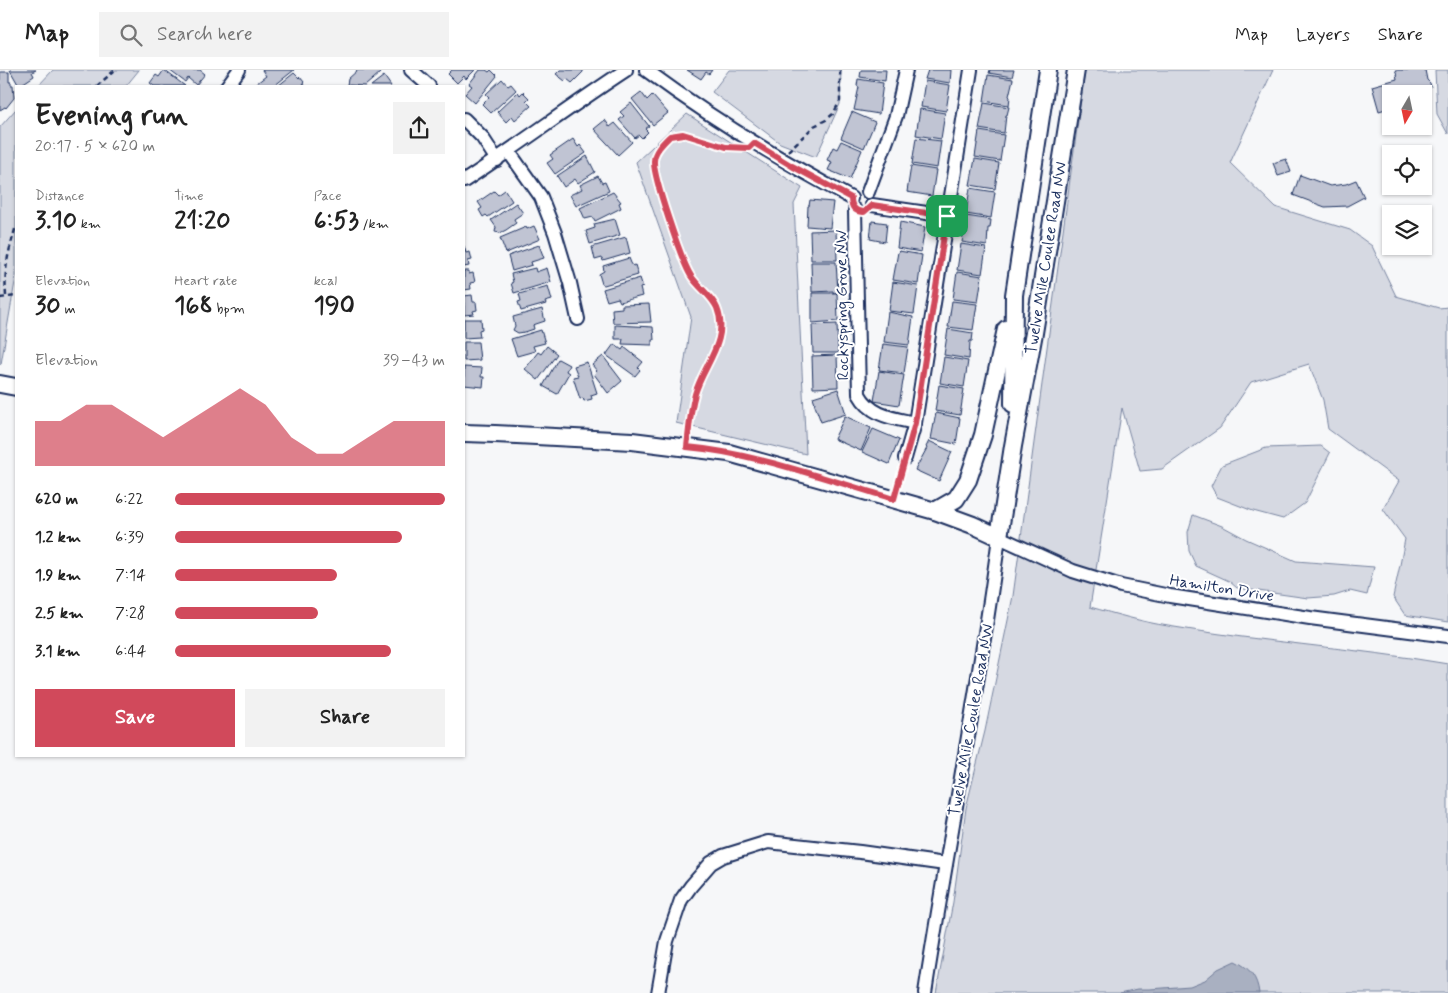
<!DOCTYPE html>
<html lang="en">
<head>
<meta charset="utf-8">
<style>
	:root { --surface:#fff; --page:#f2f2f2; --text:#222; --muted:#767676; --line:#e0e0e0; --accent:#d1495b }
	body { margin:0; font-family:Mynerve,sans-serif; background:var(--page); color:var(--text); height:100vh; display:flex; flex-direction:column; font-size:19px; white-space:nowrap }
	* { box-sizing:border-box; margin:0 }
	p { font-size:16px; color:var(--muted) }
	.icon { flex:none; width:28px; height:28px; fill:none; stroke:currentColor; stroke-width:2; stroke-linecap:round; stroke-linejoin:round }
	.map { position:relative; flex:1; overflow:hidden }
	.sheet { position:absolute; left:15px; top:15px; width:450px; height:672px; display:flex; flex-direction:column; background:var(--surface); border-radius:0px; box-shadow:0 1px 4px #0004 }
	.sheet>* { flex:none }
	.needle { width:32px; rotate:189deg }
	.tools { position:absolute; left:1382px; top:15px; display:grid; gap:10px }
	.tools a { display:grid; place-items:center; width:50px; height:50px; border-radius:0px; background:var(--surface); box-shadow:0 1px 4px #0004; font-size:25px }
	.pin { position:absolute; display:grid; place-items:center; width:42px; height:42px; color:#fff; margin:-21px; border-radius:10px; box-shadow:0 2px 8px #0006 }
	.round { display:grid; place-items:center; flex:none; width:52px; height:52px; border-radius:0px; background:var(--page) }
	.overview { display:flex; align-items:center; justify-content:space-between; height:85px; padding:0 20px }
	h1 { font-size:28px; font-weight:800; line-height:38px }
	.metrics { display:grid; grid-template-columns:repeat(3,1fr); gap:8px; height:85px; padding:5px 20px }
	.metrics div { display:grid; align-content:center }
	.metrics b { font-size:25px; font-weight:800 }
	.metrics small { font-size:14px; font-weight:400 }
	.metrics p { font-size:14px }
	.chart { height:140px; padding:10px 20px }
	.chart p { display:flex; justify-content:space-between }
	.chart svg { width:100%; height:90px; margin-top:5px; fill:var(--accent); opacity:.7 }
	.cta { display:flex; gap:10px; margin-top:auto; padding:10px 20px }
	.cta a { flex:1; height:58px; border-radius:0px; background:var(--accent); color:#fff; font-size:20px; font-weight:800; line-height:58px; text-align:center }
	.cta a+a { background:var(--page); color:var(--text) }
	ul { padding:0 20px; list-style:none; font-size:16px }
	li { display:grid; grid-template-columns:80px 60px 1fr; align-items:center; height:38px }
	li i { height:12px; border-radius:6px; background:var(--accent) }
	header { display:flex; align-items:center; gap:30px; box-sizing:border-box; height:70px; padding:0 25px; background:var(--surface); border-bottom:1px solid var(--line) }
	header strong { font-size:24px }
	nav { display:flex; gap:28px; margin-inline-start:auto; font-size:18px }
	.search { width:350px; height:45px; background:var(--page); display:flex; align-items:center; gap:12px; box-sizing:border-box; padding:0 18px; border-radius:0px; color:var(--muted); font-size:19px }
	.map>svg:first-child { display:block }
</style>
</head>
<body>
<header>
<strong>Map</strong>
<div class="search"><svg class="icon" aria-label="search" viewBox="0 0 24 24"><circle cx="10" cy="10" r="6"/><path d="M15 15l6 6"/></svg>Search here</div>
<nav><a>Map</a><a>Layers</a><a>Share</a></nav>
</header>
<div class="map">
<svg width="1448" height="923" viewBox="0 0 1448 923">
	<rect width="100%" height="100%" fill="#f6f7f9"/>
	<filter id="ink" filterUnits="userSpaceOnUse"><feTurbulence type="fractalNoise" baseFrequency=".02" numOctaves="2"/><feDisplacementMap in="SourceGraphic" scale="10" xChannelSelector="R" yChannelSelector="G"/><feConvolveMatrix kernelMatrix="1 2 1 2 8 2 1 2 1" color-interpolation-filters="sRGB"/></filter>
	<g filter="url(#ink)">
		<!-- green -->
		<g fill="#d6d9e2" stroke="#7884a0">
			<polygon points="53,0 139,0 126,16 38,16"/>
			<polygon points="729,0 841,0 840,34 816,87 780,73 712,22"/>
			<path d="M1085,0H1273L1230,93L1275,137L1350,160L1372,176L1396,226L1439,238L1448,237V552L1405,545L1393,527L1400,495L1405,469L1383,439L1399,411L1328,359L1323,330L1309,294L1251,312L1220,358L1162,399L1140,401L1122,338L1090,537C1116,544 1142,552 1168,556C1261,572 1355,578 1448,594V923H936L953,832L966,738L985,661L1013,526Z"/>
			<polygon points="1435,0 1448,0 1448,64 1437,44"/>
			<polygon points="16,39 16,206 1,294 0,294 0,57"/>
			<polygon points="687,44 802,118 794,134 806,384 676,353 691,247 636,92"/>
			<polygon points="1321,376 1330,383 1305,433 1283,449 1253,441 1217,427 1211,416 1222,395 1266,378"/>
			<polygon points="1193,445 1222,456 1246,469 1296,491 1374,497 1367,525 1350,521 1334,526 1308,528 1237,518 1229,511 1196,496 1189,481 1188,462"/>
		</g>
		<!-- water -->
		<path fill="#a9b0c1" stroke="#707c99" d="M1235,891C1250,898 1257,907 1259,923H1120L1138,919H1150L1190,916L1205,910L1218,899Z"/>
		<!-- building -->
		<g fill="#c0c4d3" stroke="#1b2f5e">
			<polygon points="10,0 36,0 32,2 34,6 19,16"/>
			<polygon points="164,0 185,16 154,16 150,13 156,5 159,7"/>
			<polygon points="169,0 200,0 205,4 196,15 188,8 185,12"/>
			<polygon points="262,0 294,0 274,16 260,16 257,13 266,6"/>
			<polygon points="358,0 378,0 380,3 365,16 347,15 348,9"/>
			<polygon points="452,0 475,0 466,9 464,6 457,13 448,4"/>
			<polygon points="480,0 486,0 489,2 491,0 497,6 475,33 465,24 472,16 469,14"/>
			<polygon points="560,0 583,0 583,2 572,13 567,9 565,11 556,4"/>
			<polygon points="687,0 712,0 709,4 706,2 701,9"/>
			<polygon points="861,0 886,0 885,11 860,7"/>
			<polygon points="928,0 951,0 950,13 925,9"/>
			<polygon points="990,0 1014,0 1012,7 989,3"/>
			<polygon points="1395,0 1425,0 1427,10 1430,13 1431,17 1428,20 1415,24 1412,22 1391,24 1391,29 1387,30 1389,38 1379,41 1372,16 1397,9 1396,4 1397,4"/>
			<polygon points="0,2 9,2 9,12 11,12 11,15 13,15 14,28 6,38 5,37 0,40"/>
			<polygon points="294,3 299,8 300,7 304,12 303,13 305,16 278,16"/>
			<polygon points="988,5 1013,9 1009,26 1010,27 1009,35 984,31"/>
			<polygon points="384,6 391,16 371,16"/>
			<polygon points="502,9 508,16 511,14 516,20 491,43 482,34 489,27 486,24"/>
			<polygon points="858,9 883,13 879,44 854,40 859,17 857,16"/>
			<polygon points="925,11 950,15 946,41 921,37"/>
			<polygon points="518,22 520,25 523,22 529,28 526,31 531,36 515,50 512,46 506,52 497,42"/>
			<polygon points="641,22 647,30 652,25 668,43 653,55 632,29"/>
			<polygon points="631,33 649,56 645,59 648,62 642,68 639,65 635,68 619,50 624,46 620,42"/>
			<polygon points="984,33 1009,37 1007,45 1006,45 1004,63 979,59"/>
			<polygon points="920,39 945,43 941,69 916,65"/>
			<polygon points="852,42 875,52 864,78 841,68"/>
			<polygon points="605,50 610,57 615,53 632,72 618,85 594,59"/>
			<polygon points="979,61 1004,65 1000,91 975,87"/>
			<polygon points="916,68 941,71 937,98 912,94"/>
			<polygon points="573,69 578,77 580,75 586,83 555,104 547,93 553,89 550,85"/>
			<polygon points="841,71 862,80 850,109 828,100 832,92 827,90 833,77 837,79"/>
			<polygon points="587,86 595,102 578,113 575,109 564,117 557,106"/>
			<polygon points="975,89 999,93 995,119 970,115"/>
			<polygon points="1286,89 1291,102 1278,106 1273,93"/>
			<polygon points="911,96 936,100 932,126 907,122"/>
			<polygon points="1300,105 1330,116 1346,114 1356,110 1364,127 1347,136 1325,137 1293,125"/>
			<polygon points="598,106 602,113 605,112 609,121 576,136 570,125 582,119 580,115"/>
			<polygon points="970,118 995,122 991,148 966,144"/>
			<polygon points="505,120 512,131 488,147 486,145 483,147 479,140 482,138 478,132 494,121 498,125"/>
			<polygon points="613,122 621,132 619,133 621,138 595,151 593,147 585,149 580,138"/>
			<polygon points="810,130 833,132 830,158 807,156 808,136 809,136"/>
			<polygon points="516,133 523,143 514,149 516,153 506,160 500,163 495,162 496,157 491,150"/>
			<polygon points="966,146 991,150 990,158 988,158 987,176 962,172"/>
			<polygon points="615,149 620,165 590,174 586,161 595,158 594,154"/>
			<polygon points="872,151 887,153 885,172 870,169"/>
			<polygon points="900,152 925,157 921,182 897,178"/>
			<polygon points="534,156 540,169 506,183 500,168 526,157 527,159"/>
			<polygon points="836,160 837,190 811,190 810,161"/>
			<polygon points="626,167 630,183 603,191 602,188 595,190 592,177"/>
			<polygon points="961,174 986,178 982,204 957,200"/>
			<polygon points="539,175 544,188 531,192 532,195 512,201 508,186"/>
			<polygon points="464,176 466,183 470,182 472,190 468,191 469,196 464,197"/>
			<polygon points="899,181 922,185 918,214 893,210 898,182"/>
			<polygon points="629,188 631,193 633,196 635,195 638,205 604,215 602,214 599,204 604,201 603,196"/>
			<polygon points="811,192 836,192 838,223 833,223 833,221 812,222"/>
			<polygon points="535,198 536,202 547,198 551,212 514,223 511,213 513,212 511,204"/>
			<polygon points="464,201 469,201 469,204 473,203 475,212 470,213 471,219 464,220"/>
			<polygon points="957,202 982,206 978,232 953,229"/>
			<polygon points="640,208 643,217 640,218 642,226 620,232 618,228 607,231 603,219"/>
			<polygon points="893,212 918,216 914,244 889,241"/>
			<polygon points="548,216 552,230 545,232 546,234 521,241 518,232 521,231 519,224"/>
			<polygon points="812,223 837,223 838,251 812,253"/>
			<polygon points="472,225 473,232 476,232 477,240 473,241 474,244 464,245 464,226"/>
			<polygon points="952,231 977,234 973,260 948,257"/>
			<polygon points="649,234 651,252 613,253 612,239 622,238 622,235"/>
			<polygon points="542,239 545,251 533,255 534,259 525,262 518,263 513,260 515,256 513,247"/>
			<polygon points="888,242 913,247 909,275 884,272"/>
			<polygon points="464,249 481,249 482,259 479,260 480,267 464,268"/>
			<polygon points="837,254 838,283 813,283 812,255"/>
			<polygon points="615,255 653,257 654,270 652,270 652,275 622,274 623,269 615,269"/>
			<polygon points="948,259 973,263 972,271 970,271 969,289 944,285"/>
			<polygon points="541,260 545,273 533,276 535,281 517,286 511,269"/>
			<polygon points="464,272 478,272 480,290 464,291"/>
			<polygon points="614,274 622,280 624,277 643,292 638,298 640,300 635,306 606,285"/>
			<polygon points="883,274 908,277 904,303 879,300"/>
			<polygon points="547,276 557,284 538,310 525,299 538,282 541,284"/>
			<polygon points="837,285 838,317 813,318 812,286"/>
			<polygon points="603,286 622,311 608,323 594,304 597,301 592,295"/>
			<polygon points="944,287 968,291 964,317 940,313"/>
			<polygon points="558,289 569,295 566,301 569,303 557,324 543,316"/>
			<polygon points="587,292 597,323 591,325 592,329 584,331 583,328 580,329 573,307 578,306 574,296"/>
			<polygon points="464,297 482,298 481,307 484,307 483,317 464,315"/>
			<polygon points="879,301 904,305 899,335 874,331"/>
			<polygon points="939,315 964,319 960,345 935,341"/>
			<polygon points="838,319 846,344 821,352 814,333 815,333 813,327"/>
			<polygon points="936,343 960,348 956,374 931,369"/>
			<polygon points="845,346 871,358 861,381 834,369"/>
			<polygon points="873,359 899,370 889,394 862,382"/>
			<polygon points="929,371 952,382 939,411 915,400 927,378 926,377"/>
		</g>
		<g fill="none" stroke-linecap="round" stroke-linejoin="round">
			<!-- minor casing -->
			<g stroke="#1b2f5e" stroke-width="16">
				<g id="minor">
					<polyline points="411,0 429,16"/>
					<path d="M646,0C711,48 780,90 851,128"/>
					<polyline points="227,16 239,0"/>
					<polyline points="464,49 482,67 497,90"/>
					<polyline points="509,82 541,127 555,163 570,213 578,249"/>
					<path d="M464,111C519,75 571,36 626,0"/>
					<polyline points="868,122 896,46 906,0"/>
					<polyline points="872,135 947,146"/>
					<path d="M855,140L859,324C871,346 892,348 915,353"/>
					<polyline points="905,388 915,353 971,0"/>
					<polyline points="658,923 667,871 681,830 691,816 711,793 723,786 768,772 860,782 945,794"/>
					<path d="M925,923C948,771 979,620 999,467L1073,501L1121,516L1170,526L1310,548L1448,566"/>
				</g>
			</g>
			<!-- major casing -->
			<g stroke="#1b2f5e" stroke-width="20">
				<g id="major">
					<polyline points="0,314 16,317"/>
					<polyline points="1013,334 1014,225 1048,0"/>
					<polyline points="464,363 495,364 632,371 729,383 935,441 973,455 999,467 1013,376 1034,263 1076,0"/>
					<polyline points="935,441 956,429 968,410 983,365 1006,259"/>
				</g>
			</g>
			<!-- path -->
			<g stroke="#1b2f5e" stroke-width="2.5" stroke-dasharray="5 4" stroke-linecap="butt">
				<polyline points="97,16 115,0"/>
				<polyline points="788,81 814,56 826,50 833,44 840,31 840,0"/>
				<path d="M6,226C4,197 8,184 16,156"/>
				<polyline points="0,228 16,226"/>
				<path d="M689,366C691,352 691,337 695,324C702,298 724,278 720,249C716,227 702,224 691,206C682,192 653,106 654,90C654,83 664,69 671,66C681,61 722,76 737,78"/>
				<polyline points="897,418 902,399"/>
			</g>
			<!-- minor -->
			<use href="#minor" stroke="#fff" stroke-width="12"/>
			<!-- major -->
			<use href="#major" stroke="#fff" stroke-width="16"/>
		</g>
	</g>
	<g fill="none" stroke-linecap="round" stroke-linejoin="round" filter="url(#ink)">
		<!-- route casing -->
		<g stroke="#fff" stroke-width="10">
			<path id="route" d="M683,64L726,77L749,78L754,73L792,96L851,128C851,137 855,142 864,142L872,135L947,146L915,353L894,429C828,410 755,383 687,377C689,360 690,341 695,324C703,295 730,271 717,238C712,226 699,218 691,206C682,192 653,107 654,91C654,81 664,72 670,66Z"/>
		</g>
		<!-- route -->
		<use href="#route" stroke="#d1495b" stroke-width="6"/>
	</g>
	<g text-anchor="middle" stroke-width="4" stroke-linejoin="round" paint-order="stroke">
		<!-- street labels -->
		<g font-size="16" fill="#1b2f5e" stroke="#fff">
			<text transform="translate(1045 188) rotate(-81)" y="6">Twelve Mile Coulee Road NW</text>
			<text transform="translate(841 235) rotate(-91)" y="6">Rockyspring Grove NW</text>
			<text transform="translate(1222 517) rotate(9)" y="6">Hamilton Drive</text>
			<text transform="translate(970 650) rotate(-80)" y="6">Twelve Mile Coulee Road NW</text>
		</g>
	</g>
</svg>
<div class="tools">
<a><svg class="needle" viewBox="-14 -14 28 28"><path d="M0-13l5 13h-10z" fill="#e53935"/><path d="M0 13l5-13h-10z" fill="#767676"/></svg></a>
<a><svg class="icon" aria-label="locate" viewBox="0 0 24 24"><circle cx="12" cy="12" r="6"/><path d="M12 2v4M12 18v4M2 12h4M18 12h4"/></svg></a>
<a><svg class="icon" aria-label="layers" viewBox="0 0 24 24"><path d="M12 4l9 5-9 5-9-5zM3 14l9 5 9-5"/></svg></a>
</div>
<div class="pin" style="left:947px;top:146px;background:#1e9e55"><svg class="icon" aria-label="arrive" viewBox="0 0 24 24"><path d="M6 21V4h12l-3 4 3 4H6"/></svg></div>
<section class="sheet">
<div class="overview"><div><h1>Evening run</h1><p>20:17 · 5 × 620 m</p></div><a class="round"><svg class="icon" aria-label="share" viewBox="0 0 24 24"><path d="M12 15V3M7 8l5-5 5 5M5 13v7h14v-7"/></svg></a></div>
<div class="metrics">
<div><p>Distance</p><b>3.10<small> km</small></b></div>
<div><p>Time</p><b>21:20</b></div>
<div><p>Pace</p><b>6:53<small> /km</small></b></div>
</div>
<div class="metrics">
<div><p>Elevation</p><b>30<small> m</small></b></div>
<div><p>Heart rate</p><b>168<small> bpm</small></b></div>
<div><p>kcal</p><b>190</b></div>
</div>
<div class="chart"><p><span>Elevation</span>39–43 m</p>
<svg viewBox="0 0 160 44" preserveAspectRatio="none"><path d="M0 44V22L10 22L20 14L30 14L40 22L50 30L60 22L70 14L80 6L90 14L100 30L110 38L120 38L130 30L140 22L150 22L160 22V44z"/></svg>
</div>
<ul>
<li><b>620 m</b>6:22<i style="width:100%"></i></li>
<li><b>1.2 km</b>6:39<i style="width:84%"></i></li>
<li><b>1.9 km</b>7:14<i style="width:60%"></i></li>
<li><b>2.5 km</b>7:28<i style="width:53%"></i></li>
<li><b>3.1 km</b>6:44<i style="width:80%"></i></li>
</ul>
<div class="cta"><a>Save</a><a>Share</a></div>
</section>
</div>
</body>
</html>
